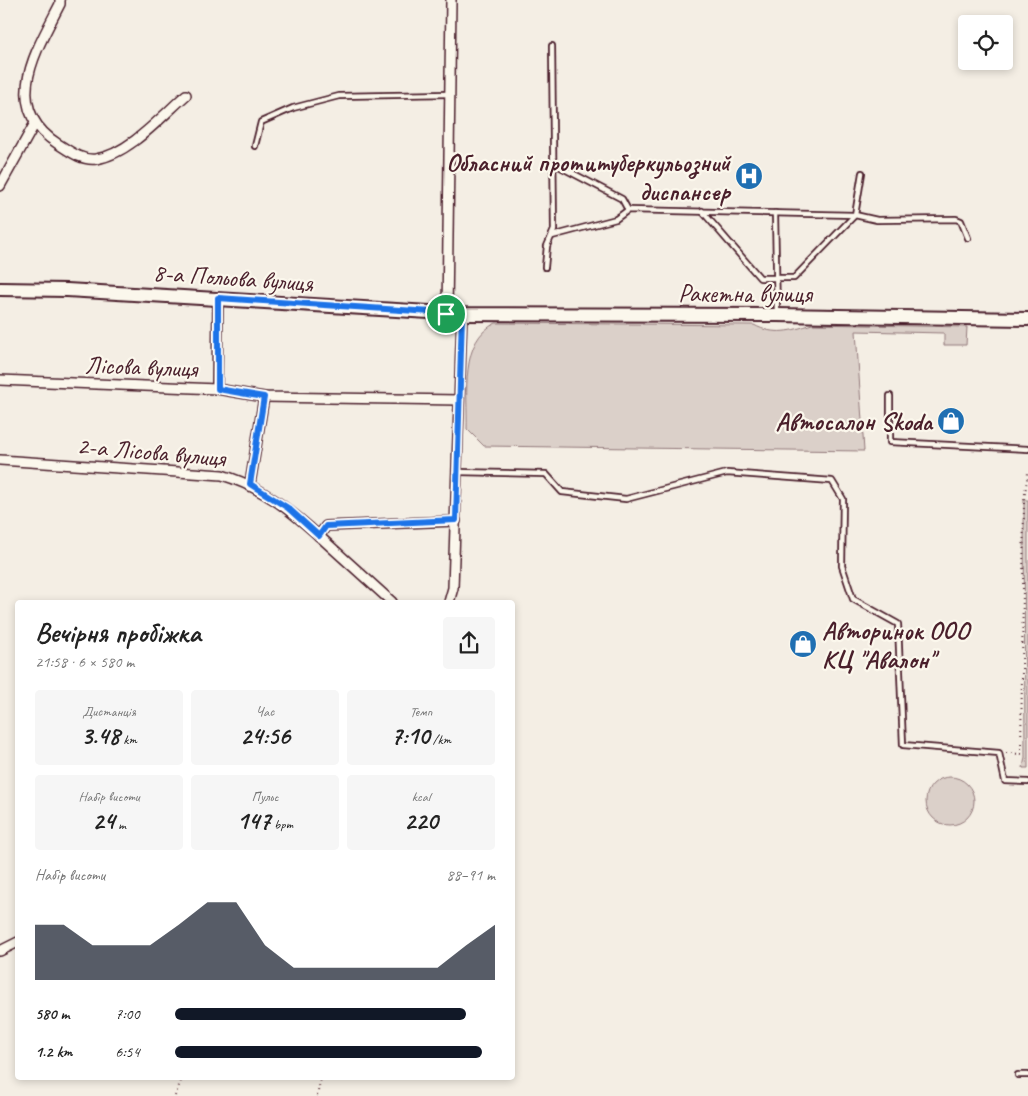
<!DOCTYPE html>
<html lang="uk">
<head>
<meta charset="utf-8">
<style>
	:root { --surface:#fff; --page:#f6f6f6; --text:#222; --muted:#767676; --accent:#111827 }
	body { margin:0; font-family:Caveat,sans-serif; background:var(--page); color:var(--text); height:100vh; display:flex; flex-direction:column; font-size:19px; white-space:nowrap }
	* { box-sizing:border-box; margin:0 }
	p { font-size:16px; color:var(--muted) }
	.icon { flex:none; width:28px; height:28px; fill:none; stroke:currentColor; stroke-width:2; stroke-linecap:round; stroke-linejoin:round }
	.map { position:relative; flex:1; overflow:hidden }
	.drawer { position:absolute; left:15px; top:600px; width:500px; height:480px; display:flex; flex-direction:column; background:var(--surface); border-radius:5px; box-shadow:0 2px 8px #0003 }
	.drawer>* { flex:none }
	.controls { position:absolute; left:958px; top:15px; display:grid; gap:10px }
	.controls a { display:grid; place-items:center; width:55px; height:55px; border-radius:5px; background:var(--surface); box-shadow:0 2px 8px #0003; font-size:25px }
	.pin { position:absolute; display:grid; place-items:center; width:42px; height:42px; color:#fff; margin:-21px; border:2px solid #fff; border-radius:50%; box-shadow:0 1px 5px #0007 }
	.round { display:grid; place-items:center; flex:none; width:52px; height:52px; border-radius:5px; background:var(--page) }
	.headline { display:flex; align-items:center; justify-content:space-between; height:85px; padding:0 20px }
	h1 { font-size:28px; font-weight:700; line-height:38px }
	.stats { display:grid; grid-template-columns:repeat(3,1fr); gap:8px; height:85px; padding:5px 20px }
	.stats div { display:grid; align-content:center; border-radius:5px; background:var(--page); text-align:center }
	.stats b { font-size:25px; font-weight:700 }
	.stats small { font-size:14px; font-weight:400 }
	.stats p { font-size:14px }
	.chart { height:140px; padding:10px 20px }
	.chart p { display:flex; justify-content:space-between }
	.chart svg { width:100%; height:90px; margin-top:5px; fill:var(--accent); opacity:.7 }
	ul { padding:0 20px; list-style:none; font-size:16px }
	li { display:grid; grid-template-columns:80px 60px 1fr; align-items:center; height:38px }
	li i { height:12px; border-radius:6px; background:var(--accent) }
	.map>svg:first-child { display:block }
</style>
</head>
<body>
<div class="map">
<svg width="1028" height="1096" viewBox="0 0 1028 1096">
	<rect width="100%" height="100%" fill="#f4eee4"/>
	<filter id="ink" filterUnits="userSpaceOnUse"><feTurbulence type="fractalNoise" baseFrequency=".02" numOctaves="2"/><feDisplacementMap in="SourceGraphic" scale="10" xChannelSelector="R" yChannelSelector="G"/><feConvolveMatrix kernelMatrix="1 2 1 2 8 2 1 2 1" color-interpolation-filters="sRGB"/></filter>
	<g filter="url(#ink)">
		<!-- green -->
		<g fill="#dbd0c9" stroke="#92787a">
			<path d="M496,323L754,325C774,336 792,331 812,324L967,327L966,345H944V333L856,331L864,451L484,446L467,429C468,394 459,340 496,323Z"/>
			<polygon points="1024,500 1028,500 1028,768 1023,768 1025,757"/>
			<circle cx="950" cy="801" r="24"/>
		</g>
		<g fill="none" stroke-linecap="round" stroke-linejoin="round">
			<!-- lane casing -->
			<g stroke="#4a1f2b" stroke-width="8">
				<g id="lane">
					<polyline points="255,146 261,122 293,108 339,96 449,94"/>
					<polyline points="553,163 622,199 628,210"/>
					<polyline points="702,211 760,278 794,278 855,215 862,173"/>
					<polyline points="775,213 777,314"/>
					<polyline points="552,236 616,219 628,210 855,215 877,220 956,219 961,221 968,238"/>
					<polyline points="545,267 547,246 554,230 552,46"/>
					<polyline points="890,396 890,442 1028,449"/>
					<polyline points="458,472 546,474 562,492 626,499 727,473 832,481 843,499 842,566 853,599 898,624 903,745 999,753 1005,781 1028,782"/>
					<polyline points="1018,1075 1028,1075"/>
				</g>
			</g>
			<!-- street casing -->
			<g stroke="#4a1f2b" stroke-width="12">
				<g id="street">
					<path d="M60,0V4C36,51 0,107 58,144C69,151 82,161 96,159C129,154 162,116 186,95"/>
					<polyline points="0,186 34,125"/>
					<polyline points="447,314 451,0"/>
					<polyline points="0,380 217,389 264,397 459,400"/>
					<polyline points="217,389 218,299"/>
					<path d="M0,460L222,475C262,487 289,509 319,536L326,526L456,521"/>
					<polyline points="250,484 264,397"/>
					<polyline points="319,536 392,602"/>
					<polyline points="449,602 453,588 462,314"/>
					<polyline points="0,951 18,942"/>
				</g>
			</g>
			<!-- secondary casing -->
			<g stroke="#4a1f2b" stroke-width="16">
				<polyline id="secondary" points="0,289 67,290 462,314 777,315 1028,319"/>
			</g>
			<!-- path -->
			<g stroke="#4a1f2b" stroke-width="2" stroke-dasharray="1 4" stroke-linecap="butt">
				<polyline points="1006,753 1021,754 1024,500 1028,473"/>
				<polyline points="175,1096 182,1078"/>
				<polyline points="317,1096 321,1078"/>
			</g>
			<!-- lane -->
			<use href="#lane" stroke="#fbf7ec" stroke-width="4.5"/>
			<!-- street -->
			<use href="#street" stroke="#fbf7ec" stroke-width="9"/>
			<!-- secondary -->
			<use href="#secondary" stroke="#fbf7ec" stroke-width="12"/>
		</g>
	</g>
	<g fill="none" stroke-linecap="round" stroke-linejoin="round" filter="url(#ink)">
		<!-- route casing -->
		<g stroke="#fff" stroke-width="10">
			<polygon id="route" points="218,298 462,314 456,520 326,526 319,536 288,508 250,484 264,397 218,389"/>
		</g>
		<!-- route -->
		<use href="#route" stroke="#1a73e8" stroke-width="6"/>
	</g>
	<!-- icons -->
	<defs>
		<g id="hospital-disc" transform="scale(1.4375)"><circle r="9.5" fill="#1f6fb2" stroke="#fbf7ec"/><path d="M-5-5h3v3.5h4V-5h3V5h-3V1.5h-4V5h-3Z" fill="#fff"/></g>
		<g id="shop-disc" transform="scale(1.4375)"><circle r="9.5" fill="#1f6fb2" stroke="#fbf7ec"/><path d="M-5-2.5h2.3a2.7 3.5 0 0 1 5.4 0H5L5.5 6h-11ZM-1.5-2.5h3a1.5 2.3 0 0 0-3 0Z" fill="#fff"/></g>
	</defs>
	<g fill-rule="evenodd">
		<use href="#hospital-disc" x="749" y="176"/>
		<use href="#shop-disc" x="951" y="421"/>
		<use href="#shop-disc" x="803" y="644"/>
	</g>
	<g text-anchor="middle" stroke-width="4.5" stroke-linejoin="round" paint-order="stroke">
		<!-- poi labels -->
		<g font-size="25" font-weight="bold" fill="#4a1f2b" stroke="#fbf7ec" text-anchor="end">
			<text x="730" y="171">Обласний протитуберкульозний<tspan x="730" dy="29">диспансер</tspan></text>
			<text x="932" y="430">Автосалон Skoda</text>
			<text x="822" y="639" text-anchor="start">Авторинок ООО<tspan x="822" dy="29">КЦ "Авалон"</tspan></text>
		</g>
		<!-- street labels -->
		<g font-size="25" fill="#4a1f2b" stroke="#fbf7ec">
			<text transform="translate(233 277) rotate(4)" y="9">8-а Польова вулиця</text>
			<text x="745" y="302">Ракетна вулиця</text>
			<text transform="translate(141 366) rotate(2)" y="9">Лісова вулиця</text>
			<text transform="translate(151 451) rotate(5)" y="9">2-а Лісова вулиця</text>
		</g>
	</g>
</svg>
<div class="controls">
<a><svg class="icon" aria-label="locate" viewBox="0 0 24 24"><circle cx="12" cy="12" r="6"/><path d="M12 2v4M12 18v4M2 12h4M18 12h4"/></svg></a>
</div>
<div class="pin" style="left:446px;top:314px;background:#1e9e55"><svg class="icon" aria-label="arrive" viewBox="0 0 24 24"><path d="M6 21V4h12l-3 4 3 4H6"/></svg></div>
<section class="drawer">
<div class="headline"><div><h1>Вечірня пробіжка</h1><p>21:58 · 6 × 580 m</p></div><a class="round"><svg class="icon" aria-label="share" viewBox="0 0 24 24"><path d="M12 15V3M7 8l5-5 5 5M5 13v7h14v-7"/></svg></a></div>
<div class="stats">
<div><p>Дистанція</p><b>3.48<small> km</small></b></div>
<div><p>Час</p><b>24:56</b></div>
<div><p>Темп</p><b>7:10<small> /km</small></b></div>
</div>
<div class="stats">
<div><p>Набір висоти</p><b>24<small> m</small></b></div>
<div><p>Пульс</p><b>147<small> bpm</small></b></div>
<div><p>kcal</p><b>220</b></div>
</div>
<div class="chart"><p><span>Набір висоти</span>88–91 m</p>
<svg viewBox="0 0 160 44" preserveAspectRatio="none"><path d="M0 44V17L10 17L20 27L30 27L40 27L50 17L60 6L70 6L80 27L90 38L100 38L110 38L120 38L130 38L140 38L150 27L160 17V44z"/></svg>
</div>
<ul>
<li><b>580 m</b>7:00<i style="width:91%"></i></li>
<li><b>1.2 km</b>6:54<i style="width:96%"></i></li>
</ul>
</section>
</div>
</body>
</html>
